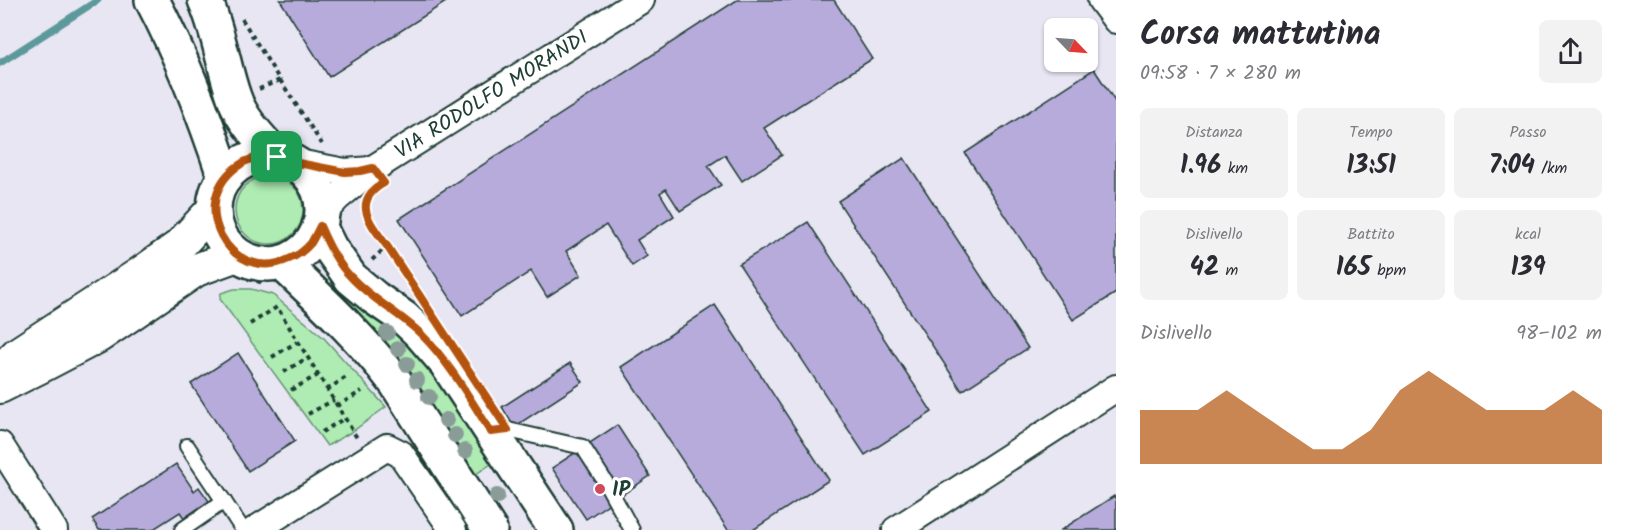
<!DOCTYPE html>
<html lang="it">
<head>
<meta charset="utf-8">
<style>
	:root { --surface:#fff; --page:#f2f2f3; --text:#2b2b33; --muted:#7c7c81; --accent:#b45309 }
	body { margin:0; font-family:Kalam,sans-serif; background:var(--page); color:var(--text); height:100vh; display:flex; flex-direction:column; font-size:22px; white-space:nowrap }
	* { box-sizing:border-box; margin:0 }
	p { font-size:20px; color:var(--muted) }
	.icon { flex:none; width:33px; height:33px; fill:none; stroke:currentColor; stroke-width:2; stroke-linecap:round; stroke-linejoin:round }
	.map { position:relative; flex:1; overflow:hidden }
	.details { display:flex; flex-direction:column; background:var(--surface); width:510px }
	.details>* { flex:none }
	.needle { width:39px; rotate:115deg }
	.fabs { position:absolute; left:1044px; top:18px; display:grid; gap:12px }
	.fabs a { display:grid; place-items:center; width:54px; height:54px; border-radius:9px; background:var(--surface); box-shadow:0 2px 4px #0004; font-size:30px }
	.pin { position:absolute; display:grid; place-items:center; width:51px; height:51px; color:#fff; margin:-26px; border-radius:12px; box-shadow:0 3px 9px #0006 }
	.round { display:grid; place-items:center; flex:none; width:63px; height:63px; border-radius:9px; background:var(--page) }
	.headline { display:flex; align-items:center; justify-content:space-between; height:102px; padding:0 24px }
	h1 { font-size:33px; font-weight:600; line-height:45px }
	.stats { display:grid; grid-template-columns:repeat(3,1fr); gap:9px; height:102px; padding:6px 24px }
	.stats div { display:grid; align-content:center; border-radius:9px; background:var(--page); text-align:center }
	.stats b { font-size:26px; font-weight:600 }
	.stats small { font-size:16px; font-weight:400 }
	.stats p { font-size:16px }
	.chart { height:168px; padding:12px 24px }
	.chart p { display:flex; justify-content:space-between }
	.chart svg { width:100%; height:108px; margin-top:6px; fill:var(--accent); opacity:.7 }
	main { display:flex; flex:1; min-height:0 }
	.map>svg:first-child { display:block }
</style>
</head>
<body>
<main>
<div class="map">
<svg width="1116" height="530" viewBox="0 0 1116 530">
	<rect width="100%" height="100%" fill="#e9e6f4"/>
	<filter id="ink" filterUnits="userSpaceOnUse"><feTurbulence type="fractalNoise" baseFrequency=".0167" numOctaves="2"/><feDisplacementMap in="SourceGraphic" scale="12" xChannelSelector="R" yChannelSelector="G"/><feConvolveMatrix kernelMatrix="1 2 1 2 8 2 1 2 1" color-interpolation-filters="sRGB"/></filter>
	<g filter="url(#ink)">
		<!-- green -->
		<g fill="#aeecb3" stroke="#669474" stroke-width="1.5">
			<circle cx="269" cy="210" r="34"/>
			<polygon points="234,289 251,289 273,295 324,338 386,407 353,431 327,446 220,299 221,293"/>
			<polygon points="350,292 428,358 497,460 467,480 338,302"/>
		</g>
		<g fill="none" stroke-linecap="round" stroke-linejoin="round">
			<!-- stream -->
			<polyline stroke="#5c999b" stroke-width="7" points="0,63 98,0"/>
		</g>
		<!-- building -->
		<g fill="#b7abdc" stroke="#1f3d34" stroke-width="1.5">
			<polygon points="280,0 449,0 329,77"/>
			<polygon points="737,0 834,0 872,59 764,128 782,155 742,181 725,155 708,166 721,185 680,211 666,189 660,193 674,216 637,240 647,256 632,266 606,225 566,251 581,275 547,297 531,271 462,316 399,219"/>
			<polygon points="1094,69 1116,103 1116,293 1073,320 965,153"/>
			<polygon points="904,158 1028,348 962,391 838,201"/>
			<polygon points="808,222 932,412 865,455 739,264"/>
			<polygon points="715,305 829,480 753,530 728,530 621,367"/>
			<polygon points="238,353 295,441 248,471 191,384"/>
			<polygon points="570,363 583,382 514,427 502,407"/>
			<polygon points="617,425 650,476 586,519 552,468"/>
			<polygon points="176,464 194,491 199,487 209,501 184,518 180,512 152,530 99,530 92,519"/>
			<polygon points="1114,496 1116,499 1116,530 1061,530"/>
		</g>
		<g fill="none" stroke-linecap="round" stroke-linejoin="round">
			<!-- service casing -->
			<g stroke="#1f3d34" stroke-width="18">
				<g id="service">
					<polyline points="494,432 508,430 583,447 606,483 632,530"/>
					<polyline points="187,446 243,530"/>
					<polyline points="182,530 224,501"/>
				</g>
			</g>
			<!-- minor casing -->
			<g stroke="#1f3d34" stroke-width="30">
				<g id="minor">
					<polyline points="1101,0 1116,20"/>
					<polyline points="293,162 345,172 371,170"/>
					<polyline points="322,214 337,198 371,170 641,0"/>
					<polyline points="0,445 54,530"/>
					<polyline points="255,530 387,447 401,454 453,530"/>
					<polyline points="896,530 1116,388"/>
				</g>
			</g>
			<!-- tertiary casing -->
			<g stroke="#1f3d34" stroke-width="36">
				<g id="tertiary">
					<polyline points="0,371 17,354 138,275 179,246 214,208"/>
					<polyline points="0,387 42,366 99,336 196,270 237,255"/>
				</g>
			</g>
			<!-- secondary casing -->
			<g stroke="#1f3d34" stroke-width="38">
				<g id="secondary">
					<path d="M152,0C182,57 205,117 225,178"/>
					<path d="M205,0C219,31 223,66 234,97C242,121 261,139 277,157"/>
					<circle cx="268" cy="210" r="54"/>
					<polyline points="319,226 330,248 351,278 375,298 404,318 420,333 446,363 556,530"/>
					<path d="M282,263C323,302 362,338 396,383L490,530"/>
				</g>
			</g>
			<!-- path -->
			<g stroke="#1f3d34" stroke-width="4" stroke-dasharray="4.5 4.5" stroke-linecap="butt">
				<polyline points="242,19 276,74 322,144"/>
				<polyline points="259,89 280,80"/>
				<polyline points="366,206 365,209 369,222 416,291"/>
				<polyline points="372,260 387,246"/>
				<polyline points="248,279 264,283"/>
				<polyline points="250,324 277,307 357,438"/>
				<polyline points="272,357 297,342"/>
				<polyline points="284,372 307,358"/>
				<polyline points="291,390 318,375"/>
				<polyline points="327,390 349,375"/>
				<polyline points="337,406 362,391"/>
				<polyline points="308,414 334,400"/>
				<polyline points="322,432 345,418"/>
			</g>
			<!-- service -->
			<use href="#service" stroke="#fff" stroke-width="14"/>
			<!-- minor -->
			<use href="#minor" stroke="#fff" stroke-width="26"/>
			<!-- tertiary -->
			<use href="#tertiary" stroke="#fff" stroke-width="32"/>
			<!-- secondary -->
			<use href="#secondary" stroke="#fff" stroke-width="33"/>
		</g>
		<!-- trees -->
		<g fill="#8a9c98">
			<circle cx="387" cy="333" r="8"/>
			<circle cx="398" cy="349" r="8"/>
			<circle cx="407" cy="364" r="8"/>
			<circle cx="417" cy="380" r="8"/>
			<circle cx="429" cy="397" r="8"/>
			<circle cx="446" cy="420" r="8"/>
			<circle cx="455" cy="435" r="8"/>
			<circle cx="465" cy="451" r="8"/>
			<circle cx="497" cy="496" r="8"/>
		</g>
	</g>
	<g fill="none" stroke-linecap="round" stroke-linejoin="round" filter="url(#ink)">
		<!-- route casing -->
		<g stroke="#fff" stroke-width="12">
			<path id="route" d="M259,157H277L293,162L345,172L360,171L373,168L384,183C350,202 371,224 387,246L508,430L491,432C470,399 450,363 422,335C400,313 372,300 351,277C337,263 328,244 320,226C317,232 314,238 311,243C305,250 297,256 289,259C230,287 183,200 241,164C246,160 253,159 259,157Z"/>
		</g>
		<!-- route -->
		<use href="#route" stroke="#b45309" stroke-width="8"/>
	</g>
	<!-- markers -->
	<circle fill="#d1495b" stroke="#fff" stroke-width="2" cx="600" cy="489" r="6"/>
	<g text-anchor="middle" stroke-width="6" stroke-linejoin="round" paint-order="stroke">
		<!-- street labels -->
		<g font-size="21" fill="#1f3d34" stroke="#fff">
			<text transform="translate(491 94) rotate(-32)" y="7">VIA RODOLFO MORANDI</text>
		</g>
		<!-- poi labels -->
		<g font-size="21" font-weight="bold" fill="#1f3d34" stroke="#fff" text-anchor="start">
			<text x="612" y="496">IP</text>
		</g>
	</g>
</svg>
<div class="fabs">
<a><svg class="needle" viewBox="-14 -14 28 28"><path d="M0-13l5 13h-10z" fill="#e53935"/><path d="M0 13l5-13h-10z" fill="#7c7c81"/></svg></a>
</div>
<div class="pin" style="left:277px;top:157px;background:#1e9e55"><svg class="icon" aria-label="arrive" viewBox="0 0 24 24"><path d="M6 21V4h12l-3 4 3 4H6"/></svg></div>
</div>
<section class="details">
<div class="headline"><div><h1>Corsa mattutina</h1><p>09:58 · 7 × 280 m</p></div><a class="round"><svg class="icon" aria-label="share" viewBox="0 0 24 24"><path d="M12 15V3M7 8l5-5 5 5M5 13v7h14v-7"/></svg></a></div>
<div class="stats">
<div><p>Distanza</p><b>1.96<small> km</small></b></div>
<div><p>Tempo</p><b>13:51</b></div>
<div><p>Passo</p><b>7:04<small> /km</small></b></div>
</div>
<div class="stats">
<div><p>Dislivello</p><b>42<small> m</small></b></div>
<div><p>Battito</p><b>165<small> bpm</small></b></div>
<div><p>kcal</p><b>139</b></div>
</div>
<div class="chart"><p><span>Dislivello</span>98–102 m</p>
<svg viewBox="0 0 160 44" preserveAspectRatio="none"><path d="M0 44V22L10 22L20 22L30 14L40 22L50 30L60 38L70 38L80 30L90 14L100 6L110 14L120 22L130 22L140 22L150 14L160 22V44z"/></svg>
</div>
</section>
</main>
</body>
</html>
